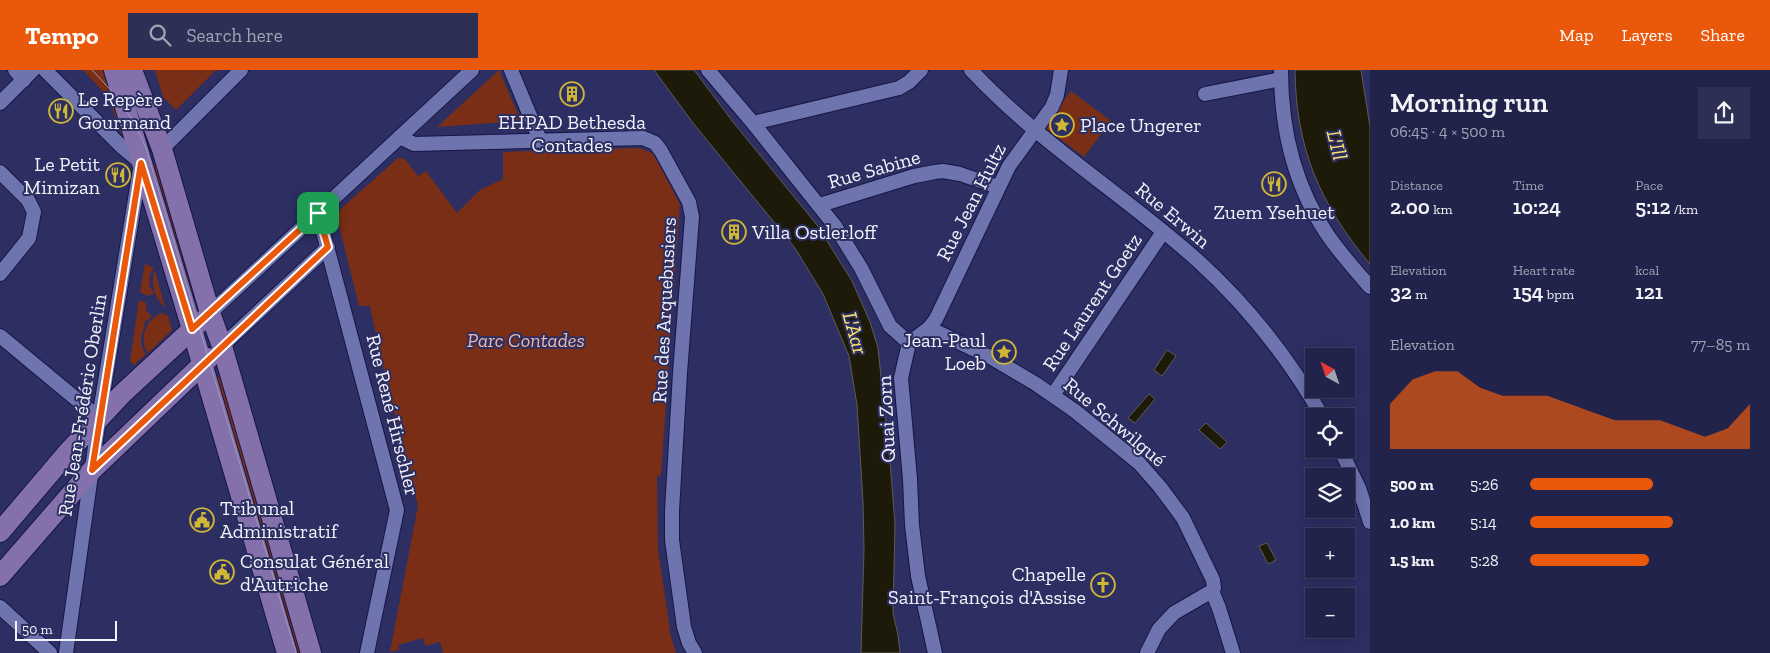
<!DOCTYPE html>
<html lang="en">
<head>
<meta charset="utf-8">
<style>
	:root { --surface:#22234a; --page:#2e2f54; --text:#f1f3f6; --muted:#a2a4b5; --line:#3f4062; --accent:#ea580c }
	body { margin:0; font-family:"Zilla Slab",serif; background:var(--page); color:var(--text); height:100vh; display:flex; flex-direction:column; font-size:19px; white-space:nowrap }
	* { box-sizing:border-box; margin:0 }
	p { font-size:16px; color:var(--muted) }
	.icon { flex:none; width:28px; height:28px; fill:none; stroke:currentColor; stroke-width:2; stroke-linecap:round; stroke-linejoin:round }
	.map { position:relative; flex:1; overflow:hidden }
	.panel { display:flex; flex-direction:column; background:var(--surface); width:400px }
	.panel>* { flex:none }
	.needle { width:32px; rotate:320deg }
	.tools { position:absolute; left:1305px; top:278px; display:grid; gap:10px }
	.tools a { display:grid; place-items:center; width:50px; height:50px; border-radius:0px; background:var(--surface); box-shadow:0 2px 12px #0003,0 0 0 1px var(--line); font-size:25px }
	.scale { position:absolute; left:15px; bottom:12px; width:102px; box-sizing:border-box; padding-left:5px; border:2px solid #f2f3fa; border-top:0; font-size:14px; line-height:18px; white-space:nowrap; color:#f2f3fa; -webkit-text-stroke:4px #2d2f63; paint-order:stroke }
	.pin { position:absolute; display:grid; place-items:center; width:42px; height:42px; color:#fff; margin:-21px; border-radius:10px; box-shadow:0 2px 8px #0006 }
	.round { display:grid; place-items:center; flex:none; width:52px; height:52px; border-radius:0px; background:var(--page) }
	.overview { display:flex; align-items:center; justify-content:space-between; height:85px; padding:0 20px }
	h1 { font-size:28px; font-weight:600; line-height:38px }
	.metrics { display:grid; grid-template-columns:repeat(3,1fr); gap:8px; height:85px; padding:5px 20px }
	.metrics div { display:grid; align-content:center }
	.metrics b { font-size:21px; font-weight:600 }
	.metrics small { font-size:14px; font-weight:400 }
	.metrics p { font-size:14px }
	.chart { height:140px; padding:10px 20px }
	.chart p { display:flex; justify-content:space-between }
	.chart svg { width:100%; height:90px; margin-top:5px; fill:var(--accent); opacity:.7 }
	ul { padding:0 20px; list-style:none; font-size:16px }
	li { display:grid; grid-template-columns:80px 60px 1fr; align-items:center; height:38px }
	li i { height:12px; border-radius:6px; background:var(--accent) }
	header { display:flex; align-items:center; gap:30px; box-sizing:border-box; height:70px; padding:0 25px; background:var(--accent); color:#fff }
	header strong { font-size:24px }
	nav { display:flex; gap:28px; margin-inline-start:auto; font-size:18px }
	.search { width:350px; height:45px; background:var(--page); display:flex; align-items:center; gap:12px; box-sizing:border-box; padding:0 18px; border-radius:0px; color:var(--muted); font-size:19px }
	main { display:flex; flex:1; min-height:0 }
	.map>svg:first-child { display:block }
</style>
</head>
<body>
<header>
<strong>Tempo</strong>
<div class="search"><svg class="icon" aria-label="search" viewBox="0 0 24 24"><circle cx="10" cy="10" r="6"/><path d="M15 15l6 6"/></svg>Search here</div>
<nav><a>Map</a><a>Layers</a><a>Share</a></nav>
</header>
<main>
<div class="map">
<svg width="1370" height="583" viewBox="0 0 1370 583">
	<rect width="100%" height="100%" fill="#2d2f63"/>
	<!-- green -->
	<g fill="#7a2e15">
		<polygon points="83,0 109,0 129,70 123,70 109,28"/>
		<polygon points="155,0 216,0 176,40 163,27"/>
		<polygon points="499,0 521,51 437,57"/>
		<polygon points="1071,21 1111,51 1084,87 1044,57"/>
		<polygon points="639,78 652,83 656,89 680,134 661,405 657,406 658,480 671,567 676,583 443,583 440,572 425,576 423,568 398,575 399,580 390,582 418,436 381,289 370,236 359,236 336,143 398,88 405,89 418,106 426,101 457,143 480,120 503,109 503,82"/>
		<polygon points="159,94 196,219 188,228 150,97"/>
		<polygon points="145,194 154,198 149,206 150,213 148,214 154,223 148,226 140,222"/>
		<path d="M155,201L165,237C156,232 149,210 155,201Z"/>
		<path d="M139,230L146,233V240L151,245L148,251L146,250L144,254L145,256C140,266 139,275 146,284L134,295L130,291Z"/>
		<path d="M162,243L168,246L172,260L148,283C140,272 144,254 155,247C157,245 159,244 162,243Z"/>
		<polygon points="221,305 303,583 294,583 213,312"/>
	</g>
	<!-- water -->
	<g fill="#1e1a0a" stroke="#5e5b52">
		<polygon points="654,0 694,0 733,52 817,155 852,211 870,252 878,278 890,392 895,453 893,543 898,565 900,583 861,583 864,479 863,432 857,335 849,286 823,224 795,178 693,53"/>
		<path d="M1295,0H1361L1370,57V194C1320,134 1296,79 1295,0Z"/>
		<polygon points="1167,280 1176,286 1162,306 1154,300"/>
		<polygon points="1149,324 1155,329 1135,353 1128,348"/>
		<polygon points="1206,353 1227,372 1220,379 1199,360"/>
		<polygon points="1267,473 1276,490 1268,494 1259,476"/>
	</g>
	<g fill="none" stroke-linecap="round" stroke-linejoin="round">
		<!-- street casing -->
		<g stroke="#161546" stroke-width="16">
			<g id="street">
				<polyline points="15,0 24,10"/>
				<polyline points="45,0 122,77 141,93 99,348 66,583"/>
				<polyline points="511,0 540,70"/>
				<polyline points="708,0 753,53 835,156 861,198 890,256 909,273"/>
				<path d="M971,0C1038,72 1124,125 1197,190C1247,235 1289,289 1322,346"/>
				<path d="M1281,0C1281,59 1295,118 1329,167C1341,184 1356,201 1370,217"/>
				<polyline points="1205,24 1281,9"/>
				<polyline points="0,33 33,0"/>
				<polyline points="753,53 899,18 909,12 921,0"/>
				<polyline points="400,67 414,74 643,68 655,73 661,81 689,132 692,147 680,303 672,441 672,470 684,557 689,573 695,583"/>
				<polyline points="162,79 241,0"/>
				<polyline points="0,102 28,130 34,142 29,168 0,204"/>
				<polyline points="820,135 914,106 935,102 943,101 960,104 998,117"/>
				<polyline points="318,143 397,440 367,583"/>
				<polyline points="210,243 472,0"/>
				<polyline points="929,258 992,288 1036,314 1075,341 1139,393 1160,417 1183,448 1213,510 1214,518 1212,521 1219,538 1233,583"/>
				<polyline points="0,266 99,348"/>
				<polyline points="909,273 929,258 936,249 1009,96 1052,37 1057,25 1061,0"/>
				<polyline points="909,273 901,308 910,409 912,455 918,506 935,583"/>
				<polyline points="222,276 328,177"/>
				<polyline points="1053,325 1163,162"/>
				<polyline points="1340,379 1359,418 1370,452"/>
				<polyline points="0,537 50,583"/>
				<polyline points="1147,583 1159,559 1174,543 1212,521"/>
			</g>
		</g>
		<!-- secondary casing -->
		<g stroke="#161546" stroke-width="22">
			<g id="secondary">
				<polyline points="114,0 192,259 287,583"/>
				<polyline points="132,0 162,79 210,243 222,276 311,583"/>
				<polyline points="0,462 68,382 122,324 201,251"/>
				<polyline points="0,506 92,400 209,288"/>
			</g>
		</g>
		<!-- street -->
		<use href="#street" stroke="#6d74ae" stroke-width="14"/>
		<!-- secondary -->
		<use href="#secondary" stroke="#8471ab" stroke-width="20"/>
		<!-- tram -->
		<path stroke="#999bb6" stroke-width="1" d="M92,0C117,26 132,44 146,78L296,583"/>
	</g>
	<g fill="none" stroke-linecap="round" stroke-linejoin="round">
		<!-- route casing -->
		<g stroke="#fff" stroke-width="10">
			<polygon id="route" points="141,93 192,259 318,143 328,177 92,400"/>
		</g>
		<!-- route -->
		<use href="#route" stroke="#ea580c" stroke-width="6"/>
	</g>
	<!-- icons -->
	<defs>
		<g id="building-ring" transform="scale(1.25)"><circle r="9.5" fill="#2d2f63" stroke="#d0b736" stroke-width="1.5"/><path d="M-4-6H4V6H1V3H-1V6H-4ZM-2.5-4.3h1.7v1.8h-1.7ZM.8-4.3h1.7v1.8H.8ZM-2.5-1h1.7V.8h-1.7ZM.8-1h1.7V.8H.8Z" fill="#d0b736"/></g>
		<g id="restaurant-ring" transform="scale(1.25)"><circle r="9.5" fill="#2d2f63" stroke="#d0b736" stroke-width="1.5"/><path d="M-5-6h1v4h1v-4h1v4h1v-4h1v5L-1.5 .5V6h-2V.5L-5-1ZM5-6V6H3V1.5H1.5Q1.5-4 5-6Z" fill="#d0b736"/></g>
		<g id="sight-ring" transform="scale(1.25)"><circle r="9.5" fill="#2d2f63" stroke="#d0b736" stroke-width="1.5"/><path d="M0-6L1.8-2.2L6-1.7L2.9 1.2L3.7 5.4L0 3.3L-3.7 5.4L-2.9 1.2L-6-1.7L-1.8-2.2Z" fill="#d0b736"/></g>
		<g id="civic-ring" transform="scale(1.25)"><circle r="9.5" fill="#2d2f63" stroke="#d0b736" stroke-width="1.5"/><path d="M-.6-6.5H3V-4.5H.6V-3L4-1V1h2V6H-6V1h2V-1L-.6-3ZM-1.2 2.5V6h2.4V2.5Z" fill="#d0b736"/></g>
		<g id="church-ring" transform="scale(1.25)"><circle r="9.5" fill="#2d2f63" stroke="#d0b736" stroke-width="1.5"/><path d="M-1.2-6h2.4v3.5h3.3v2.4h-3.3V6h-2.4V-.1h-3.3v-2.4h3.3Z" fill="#d0b736"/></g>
	</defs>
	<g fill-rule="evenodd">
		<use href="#building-ring" x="572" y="24"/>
		<use href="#restaurant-ring" x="61" y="41"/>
		<use href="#sight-ring" x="1062" y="55"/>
		<use href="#restaurant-ring" x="118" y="105"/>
		<use href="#restaurant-ring" x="1274" y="114"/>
		<use href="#building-ring" x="734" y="162"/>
		<use href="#sight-ring" x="1004" y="282"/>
		<use href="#civic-ring" x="202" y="450"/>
		<use href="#civic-ring" x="222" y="502"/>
		<use href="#church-ring" x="1103" y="515"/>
	</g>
	<g text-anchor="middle" stroke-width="4" stroke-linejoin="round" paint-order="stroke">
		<!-- poi labels -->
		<g font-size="20" fill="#f2f3fa" stroke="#2d2f63" text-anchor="start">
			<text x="78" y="36">Le Repère<tspan x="78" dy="23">Gourmand</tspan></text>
			<text x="572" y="59" text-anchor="middle">EHPAD Bethesda<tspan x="572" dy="23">Contades</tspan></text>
			<text x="1080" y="62">Place Ungerer</text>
			<text x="100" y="101" text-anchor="end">Le Petit<tspan x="100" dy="23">Mimizan</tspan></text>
			<text x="1274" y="149" text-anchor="middle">Zuem Ysehuet</text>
			<text x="752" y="169">Villa Ostlerloff</text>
			<text x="986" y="277" text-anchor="end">Jean-Paul<tspan x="986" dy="23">Loeb</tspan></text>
			<text x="220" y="445">Tribunal<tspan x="220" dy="23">Administratif</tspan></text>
			<text x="240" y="498">Consulat Général<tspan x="240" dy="23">d'Autriche</tspan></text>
			<text x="1086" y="511" text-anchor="end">Chapelle<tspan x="1086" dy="23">Saint-François d'Assise</tspan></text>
		</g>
		<!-- street labels -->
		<g font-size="20" fill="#f2f3fa" stroke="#2d2f63">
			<text transform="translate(874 99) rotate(-16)" y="7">Rue Sabine</text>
			<text transform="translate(971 132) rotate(-63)" y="7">Rue Jean Hultz</text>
			<text transform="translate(1173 145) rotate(40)" y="7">Rue Erwin</text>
			<text transform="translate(1092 232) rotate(-56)" y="7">Rue Laurent Goetz</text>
			<text transform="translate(664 240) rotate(-87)" y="7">Rue des Arquebusiers</text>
			<text transform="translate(82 335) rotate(-81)" y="7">Rue Jean-Frédéric Oberlin</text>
			<text transform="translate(393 345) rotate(76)" y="7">Rue René Hirschler</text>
			<text transform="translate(886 349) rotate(-93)" y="7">Quai Zorn</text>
			<text transform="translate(1115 352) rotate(40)" y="7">Rue Schwilgué</text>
		</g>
		<!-- park labels -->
		<g font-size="20" font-style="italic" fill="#efb7a5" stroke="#2d2f63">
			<text x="526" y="277">Parc Contades</text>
		</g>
		<!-- water labels -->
		<g font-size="21" font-style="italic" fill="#fce36c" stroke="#2d2f63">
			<text transform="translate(1337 75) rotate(76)" y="7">L'Ill</text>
			<text transform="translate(855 263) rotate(74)" y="7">L'Aar</text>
		</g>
	</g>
</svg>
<div class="tools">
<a><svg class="needle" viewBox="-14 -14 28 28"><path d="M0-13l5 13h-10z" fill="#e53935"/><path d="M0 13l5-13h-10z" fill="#a2a4b5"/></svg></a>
<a><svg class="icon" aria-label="locate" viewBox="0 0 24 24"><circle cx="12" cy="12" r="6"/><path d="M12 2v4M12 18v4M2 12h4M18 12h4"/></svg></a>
<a><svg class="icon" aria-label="layers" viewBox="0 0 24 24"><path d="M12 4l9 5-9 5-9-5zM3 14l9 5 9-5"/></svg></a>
<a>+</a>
<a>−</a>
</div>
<div class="scale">50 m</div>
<div class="pin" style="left:318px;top:143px;background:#1e9e55"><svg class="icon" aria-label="arrive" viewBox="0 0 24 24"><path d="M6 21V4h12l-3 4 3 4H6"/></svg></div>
</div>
<section class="panel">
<div class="overview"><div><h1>Morning run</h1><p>06:45 · 4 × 500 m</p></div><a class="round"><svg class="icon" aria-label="share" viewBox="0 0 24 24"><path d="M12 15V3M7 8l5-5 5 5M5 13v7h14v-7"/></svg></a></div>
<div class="metrics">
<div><p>Distance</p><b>2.00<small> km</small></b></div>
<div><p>Time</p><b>10:24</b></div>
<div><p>Pace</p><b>5:12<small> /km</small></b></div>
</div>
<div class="metrics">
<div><p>Elevation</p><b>32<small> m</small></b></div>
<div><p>Heart rate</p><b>154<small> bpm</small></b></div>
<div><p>kcal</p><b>121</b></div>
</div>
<div class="chart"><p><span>Elevation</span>77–85 m</p>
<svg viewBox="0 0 160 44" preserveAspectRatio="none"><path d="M0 44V22L10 10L20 6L30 6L40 14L50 18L60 18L70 18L80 22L90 26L100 30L110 30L120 30L130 34L140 38L150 34L160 22V44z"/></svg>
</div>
<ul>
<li><b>500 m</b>5:26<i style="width:56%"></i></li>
<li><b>1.0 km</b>5:14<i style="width:65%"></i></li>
<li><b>1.5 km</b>5:28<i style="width:54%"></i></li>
</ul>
</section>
</main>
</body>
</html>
